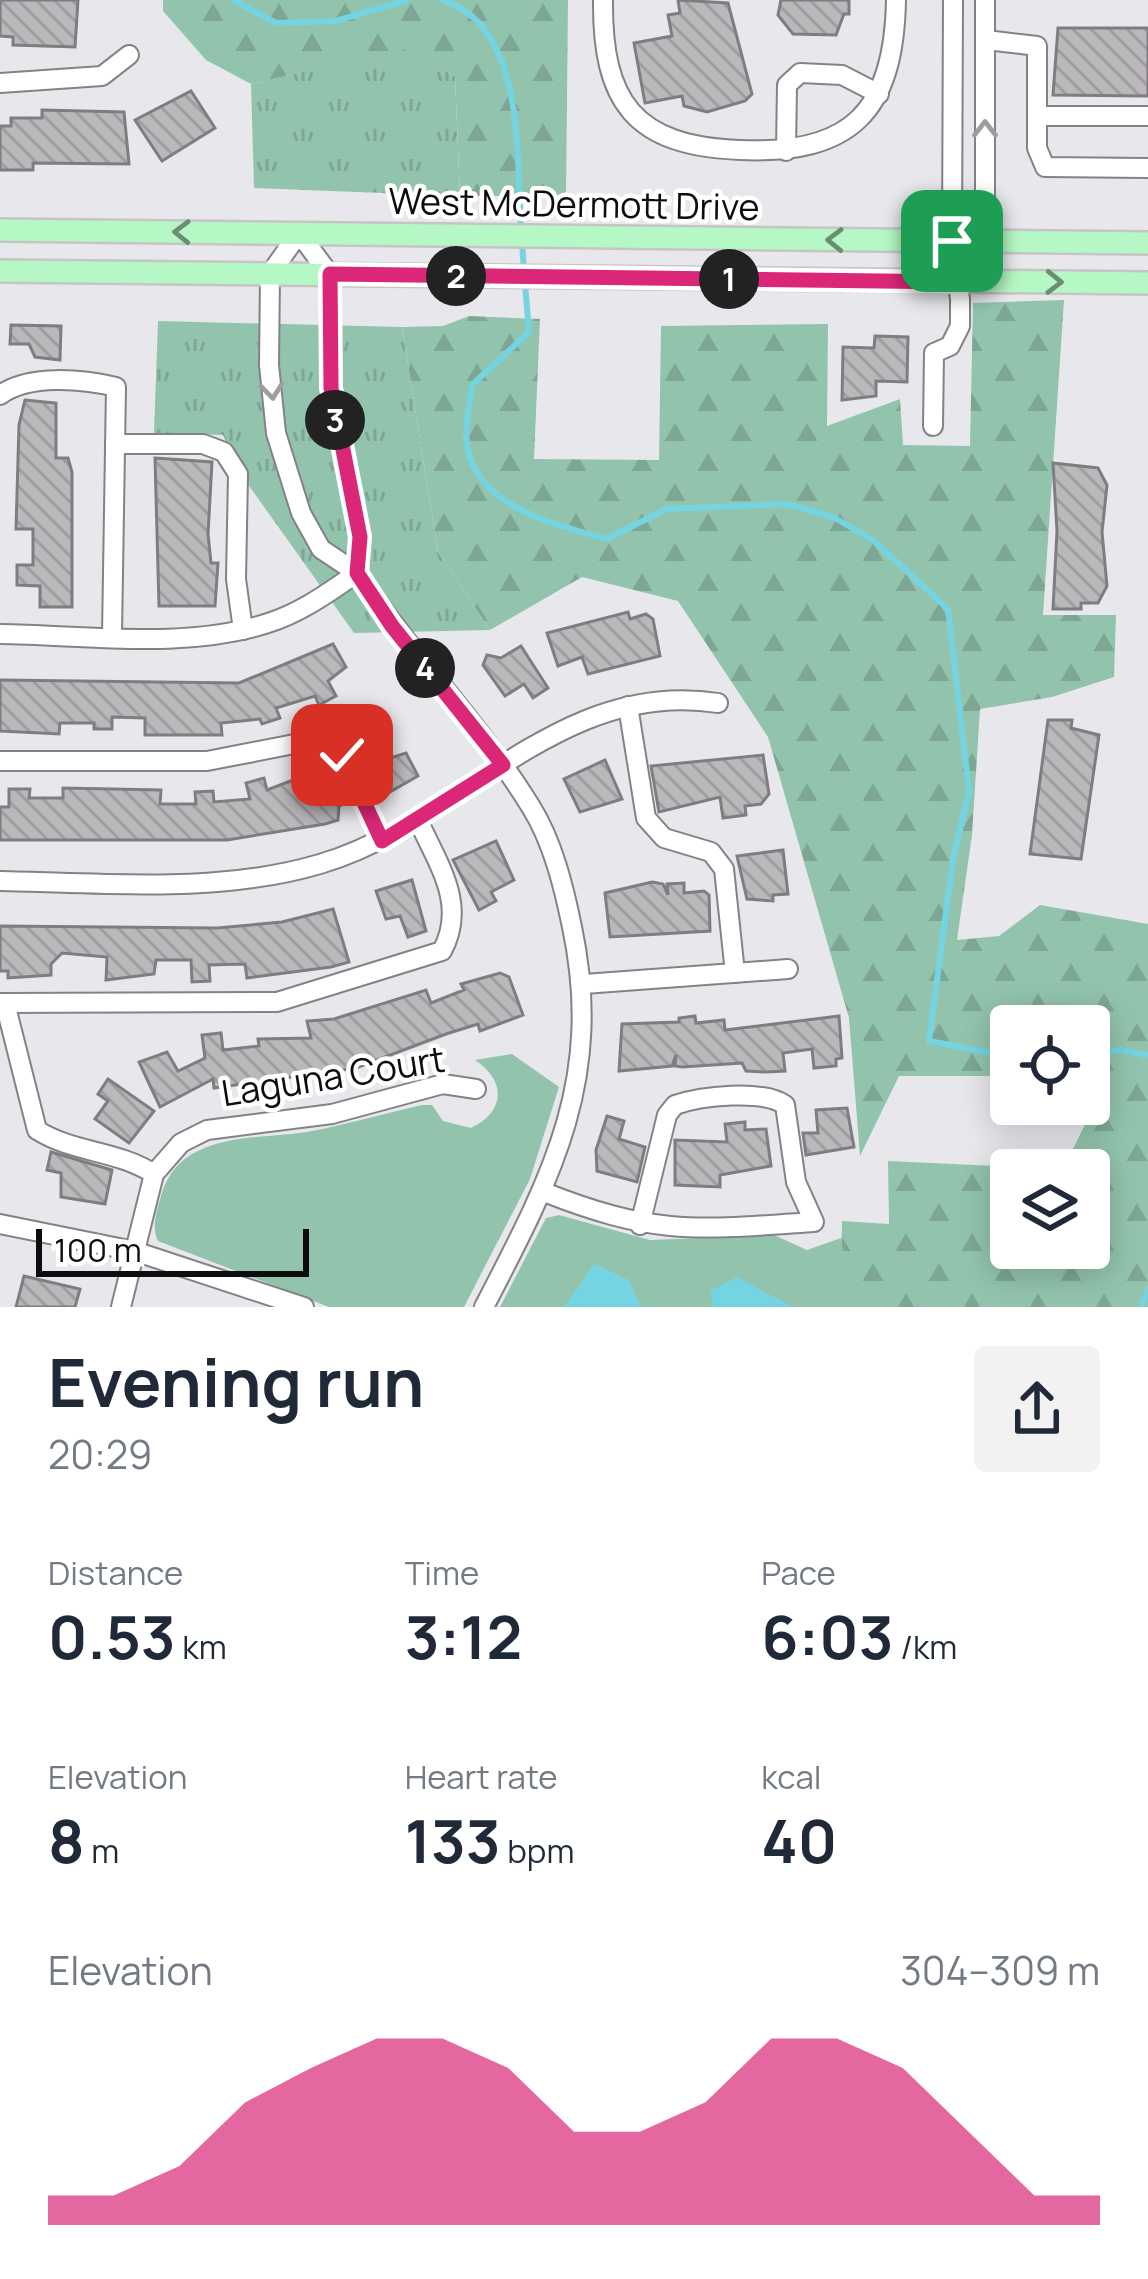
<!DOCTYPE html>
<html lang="en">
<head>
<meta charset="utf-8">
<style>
	:root { --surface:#fff; --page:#f2f2f3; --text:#1f2937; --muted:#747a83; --accent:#db2777 }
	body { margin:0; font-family:Manrope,sans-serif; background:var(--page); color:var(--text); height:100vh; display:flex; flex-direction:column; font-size:45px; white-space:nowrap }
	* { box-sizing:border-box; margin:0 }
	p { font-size:39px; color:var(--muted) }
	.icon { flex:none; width:66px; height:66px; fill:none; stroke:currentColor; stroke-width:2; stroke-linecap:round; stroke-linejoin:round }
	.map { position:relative; height:1307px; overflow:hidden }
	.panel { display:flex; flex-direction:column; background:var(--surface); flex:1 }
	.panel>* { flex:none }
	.buttons { position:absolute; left:990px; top:1005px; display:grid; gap:24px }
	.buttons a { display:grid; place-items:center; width:120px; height:120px; border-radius:12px; background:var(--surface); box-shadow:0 6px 30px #0003; font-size:60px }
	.scale { position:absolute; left:36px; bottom:30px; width:273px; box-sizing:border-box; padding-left:12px; border:6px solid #0d0c0e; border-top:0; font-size:33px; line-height:42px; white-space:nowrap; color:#0d0c0e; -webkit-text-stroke:9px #fff; paint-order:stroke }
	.pin { position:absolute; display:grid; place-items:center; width:102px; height:102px; color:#fff; margin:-51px; border-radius:24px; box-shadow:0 6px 18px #0006 }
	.km { position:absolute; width:60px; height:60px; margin:-30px; border-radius:50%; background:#222; color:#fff; font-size:33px; line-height:60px; text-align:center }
	.round { display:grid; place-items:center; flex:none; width:126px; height:126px; border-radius:12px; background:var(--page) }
	.summary { display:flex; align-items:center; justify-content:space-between; height:204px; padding:0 48px }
	h1 { font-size:66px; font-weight:700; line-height:90px }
	.metrics { display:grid; grid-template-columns:repeat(3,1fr); gap:18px; height:204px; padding:12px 48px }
	.metrics div { display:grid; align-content:center }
	.metrics b { font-size:60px; font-weight:700 }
	.metrics small { font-size:33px; font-weight:400 }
	.metrics p { font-size:33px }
	.chart { height:336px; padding:24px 48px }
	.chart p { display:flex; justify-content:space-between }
	.chart svg { width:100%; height:216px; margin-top:12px; fill:var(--accent); opacity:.7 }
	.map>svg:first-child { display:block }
</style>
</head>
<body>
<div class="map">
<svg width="1148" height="1307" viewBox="0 0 1148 1307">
	<defs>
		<pattern id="grass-tufts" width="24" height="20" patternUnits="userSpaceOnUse" patternTransform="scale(3)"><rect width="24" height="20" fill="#92c4ad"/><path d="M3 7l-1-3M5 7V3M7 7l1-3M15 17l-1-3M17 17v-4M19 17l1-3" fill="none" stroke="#7da794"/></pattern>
		<pattern id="forest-firs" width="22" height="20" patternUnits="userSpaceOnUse" patternTransform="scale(3)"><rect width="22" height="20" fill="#92c4ad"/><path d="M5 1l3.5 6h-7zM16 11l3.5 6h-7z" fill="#7da794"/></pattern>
		<pattern id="building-back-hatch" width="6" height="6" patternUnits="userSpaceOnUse" patternTransform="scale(3)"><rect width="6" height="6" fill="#bbb8bc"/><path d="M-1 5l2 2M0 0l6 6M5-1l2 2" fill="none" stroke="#a09da0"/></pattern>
	</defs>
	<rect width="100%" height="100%" fill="#e8e8ec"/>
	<!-- grass -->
	<g fill="url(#grass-tufts)">
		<polygon points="403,48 455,76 460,196 254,188 251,84"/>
		<polygon points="158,321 402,327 438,552 490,630 354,633 242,476 223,435 154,433"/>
	</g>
	<!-- forest -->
	<g fill="url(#forest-firs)" fill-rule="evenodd">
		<polygon points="163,0 568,0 566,196 460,196 455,76 403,49 251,84 206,60 163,11"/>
		<path d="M1064,300L1043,615H1116L1114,677L1052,697L980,709L972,835L957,940L999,936L1040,905L1148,924V1307H840L842,1221L889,1224L888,1161L1063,1169L1108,1078L1089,1077V1026H1011V1076H899L860,1156L849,1018L768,737L678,601L582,577L490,630L438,552L402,327L443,326L469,316L540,319L534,459L659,460L661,326L828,324L827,426L900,399L903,445L970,446L973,303ZM1011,1170H1089V1248H1011Z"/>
	</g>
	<!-- green -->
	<g fill="#92c4ad">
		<path d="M512,1054L559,1087L530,1179L464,1307H329L158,1241C151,1226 157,1211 161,1196C180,1129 258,1141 312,1131C349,1124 385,1113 422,1105H432L443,1121L471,1128C506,1112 506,1080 475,1060Z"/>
		<polygon points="559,1215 650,1240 774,1235 807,1250 841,1238 851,1307 500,1307 546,1218"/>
	</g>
	<!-- water -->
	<g fill="#75d4e2">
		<polygon points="594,1264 629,1280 641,1307 564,1307"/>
		<polygon points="737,1277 793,1307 713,1307 710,1291"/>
	</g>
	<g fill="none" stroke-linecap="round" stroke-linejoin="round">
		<!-- stream -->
		<g stroke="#75d4e2" stroke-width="6">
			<polyline points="233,0 276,23 336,21 407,0"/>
			<path d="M442,0C527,25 516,158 521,229"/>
			<polyline points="522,242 524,271"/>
			<path d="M525,284L529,332L472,385C470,405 463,432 468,451C482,509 558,525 607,539L666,509L787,504L833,517L873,540L948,609L969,791L953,859L929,1041L1011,1057"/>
			<polyline points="1089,1054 1119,1050 1148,1055"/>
			<polyline points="1141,1307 1148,1289"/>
		</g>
	</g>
	<!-- building -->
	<g fill="url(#building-back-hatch)" stroke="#807d81" stroke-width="3">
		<polygon points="0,0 78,0 75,47 13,45 13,37 0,36"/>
		<polygon points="678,0 728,3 752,94 745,101 707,112 684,106 682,96 645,103 634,43 672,36 668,15 680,13"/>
		<polygon points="849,0 849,14 844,14 836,35 793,34 778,15 781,0"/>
		<polygon points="1058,28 1148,28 1148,96 1053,95"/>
		<polygon points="191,91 215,128 162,161 135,120"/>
		<polygon points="42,110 124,112 129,164 33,163 33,170 0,170 0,126 11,126 11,118 42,118"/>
		<polygon points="11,325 61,326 60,360 35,357 29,344 10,344"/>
		<polygon points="875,336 908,337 907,382 876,381 876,396 842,400 843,347 874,348"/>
		<polygon points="25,400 56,403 56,458 68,458 72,472 72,607 40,607 40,586 17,585 17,565 33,565 33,529 16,529 19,425"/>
		<polygon points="155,458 212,462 208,534 211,563 218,563 215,606 159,606"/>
		<polygon points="1053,463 1098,468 1107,485 1102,532 1107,586 1098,603 1081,603 1081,609 1053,609 1057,531"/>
		<polygon points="628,612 630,619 646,614 653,619 660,656 588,674 582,657 558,666 547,633"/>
		<polygon points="333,644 346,667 328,681 336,696 319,705 315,696 276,708 280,718 262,724 260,719 221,723 222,735 145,735 145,718 112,717 112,729 94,729 94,723 60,723 59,734 0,731 0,680 239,683"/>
		<polygon points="521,646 548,688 533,698 524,684 505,696 483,665 487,655 501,658"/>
		<polygon points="1048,720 1072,720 1071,728 1099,735 1081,859 1030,854"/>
		<polygon points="373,741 384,760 406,753 418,776 388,793 376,765 368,769 358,750"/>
		<polygon points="763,755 769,794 761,804 745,806 746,815 723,818 720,797 659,812 651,766"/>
		<polygon points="605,760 622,799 580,812 564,779"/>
		<polygon points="330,766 346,803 339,806 338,820 325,824 227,840 0,840 0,807 9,807 9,789 30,789 29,798 63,798 63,788 161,790 160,804 196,804 195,792 213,791 214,802 250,799 246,783 264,778 267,790"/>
		<polygon points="496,841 514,880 491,892 496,901 479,910 453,860"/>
		<polygon points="783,850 788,894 773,895 773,901 747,899 737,856"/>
		<polygon points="412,880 426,931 408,937 400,916 386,919 376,891"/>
		<polygon points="652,882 663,884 668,895 667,884 684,883 684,893 704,891 709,895 710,931 610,937 605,893"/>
		<polygon points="333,909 349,962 331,967 247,978 245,964 209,965 210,981 192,982 191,960 156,960 154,974 106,980 107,957 62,953 51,964 51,975 8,978 8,971 0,971 0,926 217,928 282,922"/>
		<polygon points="500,973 509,977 523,1015 480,1031 478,1024 446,1034 356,1068 214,1088 213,1079 160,1107 139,1062 167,1052 178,1071 205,1058 202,1035 221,1033 223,1050 259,1046 258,1039 311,1038 307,1021 334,1019 426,990 431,1003 464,990 461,984"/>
		<polygon points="695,1016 696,1023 724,1020 725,1030 839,1016 842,1058 836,1059 836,1066 814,1068 812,1049 783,1053 785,1071 766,1072 746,1071 742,1063 682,1067 675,1066 676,1055 672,1066 619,1071 622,1024 679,1022 679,1018"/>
		<polygon points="108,1079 154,1111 129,1143 95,1119 108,1101 98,1094"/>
		<polygon points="847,1108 854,1147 806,1155 803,1133 818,1133 816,1110"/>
		<polygon points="607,1116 624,1121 619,1139 645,1147 637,1182 597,1171 596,1150"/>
		<polygon points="745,1122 745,1130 766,1129 771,1166 720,1175 720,1187 675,1185 675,1140 727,1142 725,1124"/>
		<polygon points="51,1152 112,1170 105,1204 61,1197 61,1173 47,1170"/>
		<polygon points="24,1276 80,1289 75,1307 16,1307"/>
	</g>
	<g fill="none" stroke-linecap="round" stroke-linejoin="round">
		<!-- minor casing -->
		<g stroke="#828287" stroke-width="22">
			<g id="minor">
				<path d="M603,0C602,102 634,146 740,150C852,155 894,111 896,0"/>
				<polyline points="986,40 1037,46 1037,148 1045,167 1148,168"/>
				<polyline points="0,83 102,76 129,55"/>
				<polyline points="1038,116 1148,116"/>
				<polyline points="786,151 787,85 800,73 842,75 879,94"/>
				<polyline points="960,282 985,241 985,0"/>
				<path d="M0,395C29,374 82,379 116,387L112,635"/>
				<polyline points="933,426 934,353 950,346 960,326 960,299 952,241 953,0"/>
				<polyline points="115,444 203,444 224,452 238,474 236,579 243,630"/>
				<path d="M357,573L360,537L331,388L330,275L299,233L270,274L269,365L276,433L301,513L321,549L357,573C411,654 480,724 531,807C553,842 564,888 572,927C604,1079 552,1176 484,1307"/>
				<path d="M0,634C86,635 185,650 268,623C301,613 329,592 357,573"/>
				<polyline points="628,706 646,818 664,838 711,852 724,869 735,973"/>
				<polyline points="0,761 207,761 315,740 342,755 382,841"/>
				<path d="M0,881C104,883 219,894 320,864C462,822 559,678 718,703"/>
				<polyline points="584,984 788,969"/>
				<path d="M0,1003L277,1002L442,951C467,905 439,866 419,822"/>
				<path d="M5,1003L37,1130C73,1153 117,1150 154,1174"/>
				<path d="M544,1192C655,1236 697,1230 814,1222L796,1182L785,1105C762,1089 701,1096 675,1105L667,1115L640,1225"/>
				<polyline points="0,1224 134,1251 304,1307"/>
				<polyline points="121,1307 154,1174 181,1143 207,1130 332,1114 443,1084 476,1089"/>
			</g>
		</g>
		<!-- major casing -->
		<g stroke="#c5c5c5" stroke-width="26">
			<g id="major">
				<polyline points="0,230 1148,243"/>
				<polyline points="0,271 1148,283"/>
			</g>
		</g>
		<!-- minor -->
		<use href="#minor" stroke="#fff" stroke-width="18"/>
		<!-- major -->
		<use href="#major" stroke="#b6f8c5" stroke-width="21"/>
	</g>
	<!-- one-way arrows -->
	<defs><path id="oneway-chevron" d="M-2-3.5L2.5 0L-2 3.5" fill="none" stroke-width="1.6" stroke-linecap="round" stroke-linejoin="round" transform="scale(3)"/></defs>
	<g stroke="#9e9e9f">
		<use href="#oneway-chevron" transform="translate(985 129) rotate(-90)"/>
		<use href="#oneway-chevron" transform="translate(272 391) rotate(84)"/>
	</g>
	<g stroke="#6a8e73">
		<use href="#oneway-chevron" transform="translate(182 232) rotate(-179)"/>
		<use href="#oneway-chevron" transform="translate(835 240) rotate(-179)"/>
		<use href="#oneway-chevron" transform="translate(1054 282) rotate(1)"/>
	</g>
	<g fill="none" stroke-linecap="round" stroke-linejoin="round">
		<!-- route casing -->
		<g stroke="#fff" stroke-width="24">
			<polyline id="route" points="342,755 382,841 503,765 392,626 357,573 360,537 331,388 330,274 960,282 952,241"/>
		</g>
		<!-- route -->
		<use href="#route" stroke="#db2777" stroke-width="15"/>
	</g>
	<g text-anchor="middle" stroke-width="9" stroke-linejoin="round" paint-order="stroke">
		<!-- street labels -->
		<g font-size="36" fill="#0d0c0e" stroke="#fff">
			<text transform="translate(574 204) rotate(1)" y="13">West McDermott Drive</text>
			<text transform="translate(333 1076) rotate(-9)" y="13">Laguna Court</text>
		</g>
	</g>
</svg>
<div class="buttons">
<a><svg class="icon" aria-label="locate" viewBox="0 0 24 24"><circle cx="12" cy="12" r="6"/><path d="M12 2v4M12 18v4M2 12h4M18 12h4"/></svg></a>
<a><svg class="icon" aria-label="layers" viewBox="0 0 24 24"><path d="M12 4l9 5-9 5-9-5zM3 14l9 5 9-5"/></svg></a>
</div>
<div class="scale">100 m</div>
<div class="pin" style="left:952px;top:241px;background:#1e9e55"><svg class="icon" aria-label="arrive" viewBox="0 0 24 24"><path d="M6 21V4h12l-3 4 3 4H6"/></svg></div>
<div class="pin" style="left:342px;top:755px;background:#d93025"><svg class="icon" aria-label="check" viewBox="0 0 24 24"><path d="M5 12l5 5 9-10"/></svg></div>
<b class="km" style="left:729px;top:279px">1</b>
<b class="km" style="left:456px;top:276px">2</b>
<b class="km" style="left:335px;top:420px">3</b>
<b class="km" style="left:425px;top:668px">4</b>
</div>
<section class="panel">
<div class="summary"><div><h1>Evening run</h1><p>20:29</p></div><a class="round"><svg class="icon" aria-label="share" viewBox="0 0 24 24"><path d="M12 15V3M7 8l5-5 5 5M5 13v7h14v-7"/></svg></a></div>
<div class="metrics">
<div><p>Distance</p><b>0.53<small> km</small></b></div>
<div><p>Time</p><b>3:12</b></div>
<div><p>Pace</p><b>6:03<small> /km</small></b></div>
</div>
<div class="metrics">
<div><p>Elevation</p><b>8<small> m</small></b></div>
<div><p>Heart rate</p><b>133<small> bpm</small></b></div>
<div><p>kcal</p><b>40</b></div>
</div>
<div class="chart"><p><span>Elevation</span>304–309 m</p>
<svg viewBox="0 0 160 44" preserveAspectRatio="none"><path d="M0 44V38L10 38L20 32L30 19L40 12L50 6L60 6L70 12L80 25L90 25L100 19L110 6L120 6L130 12L140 25L150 38L160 38V44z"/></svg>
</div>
</section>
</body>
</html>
